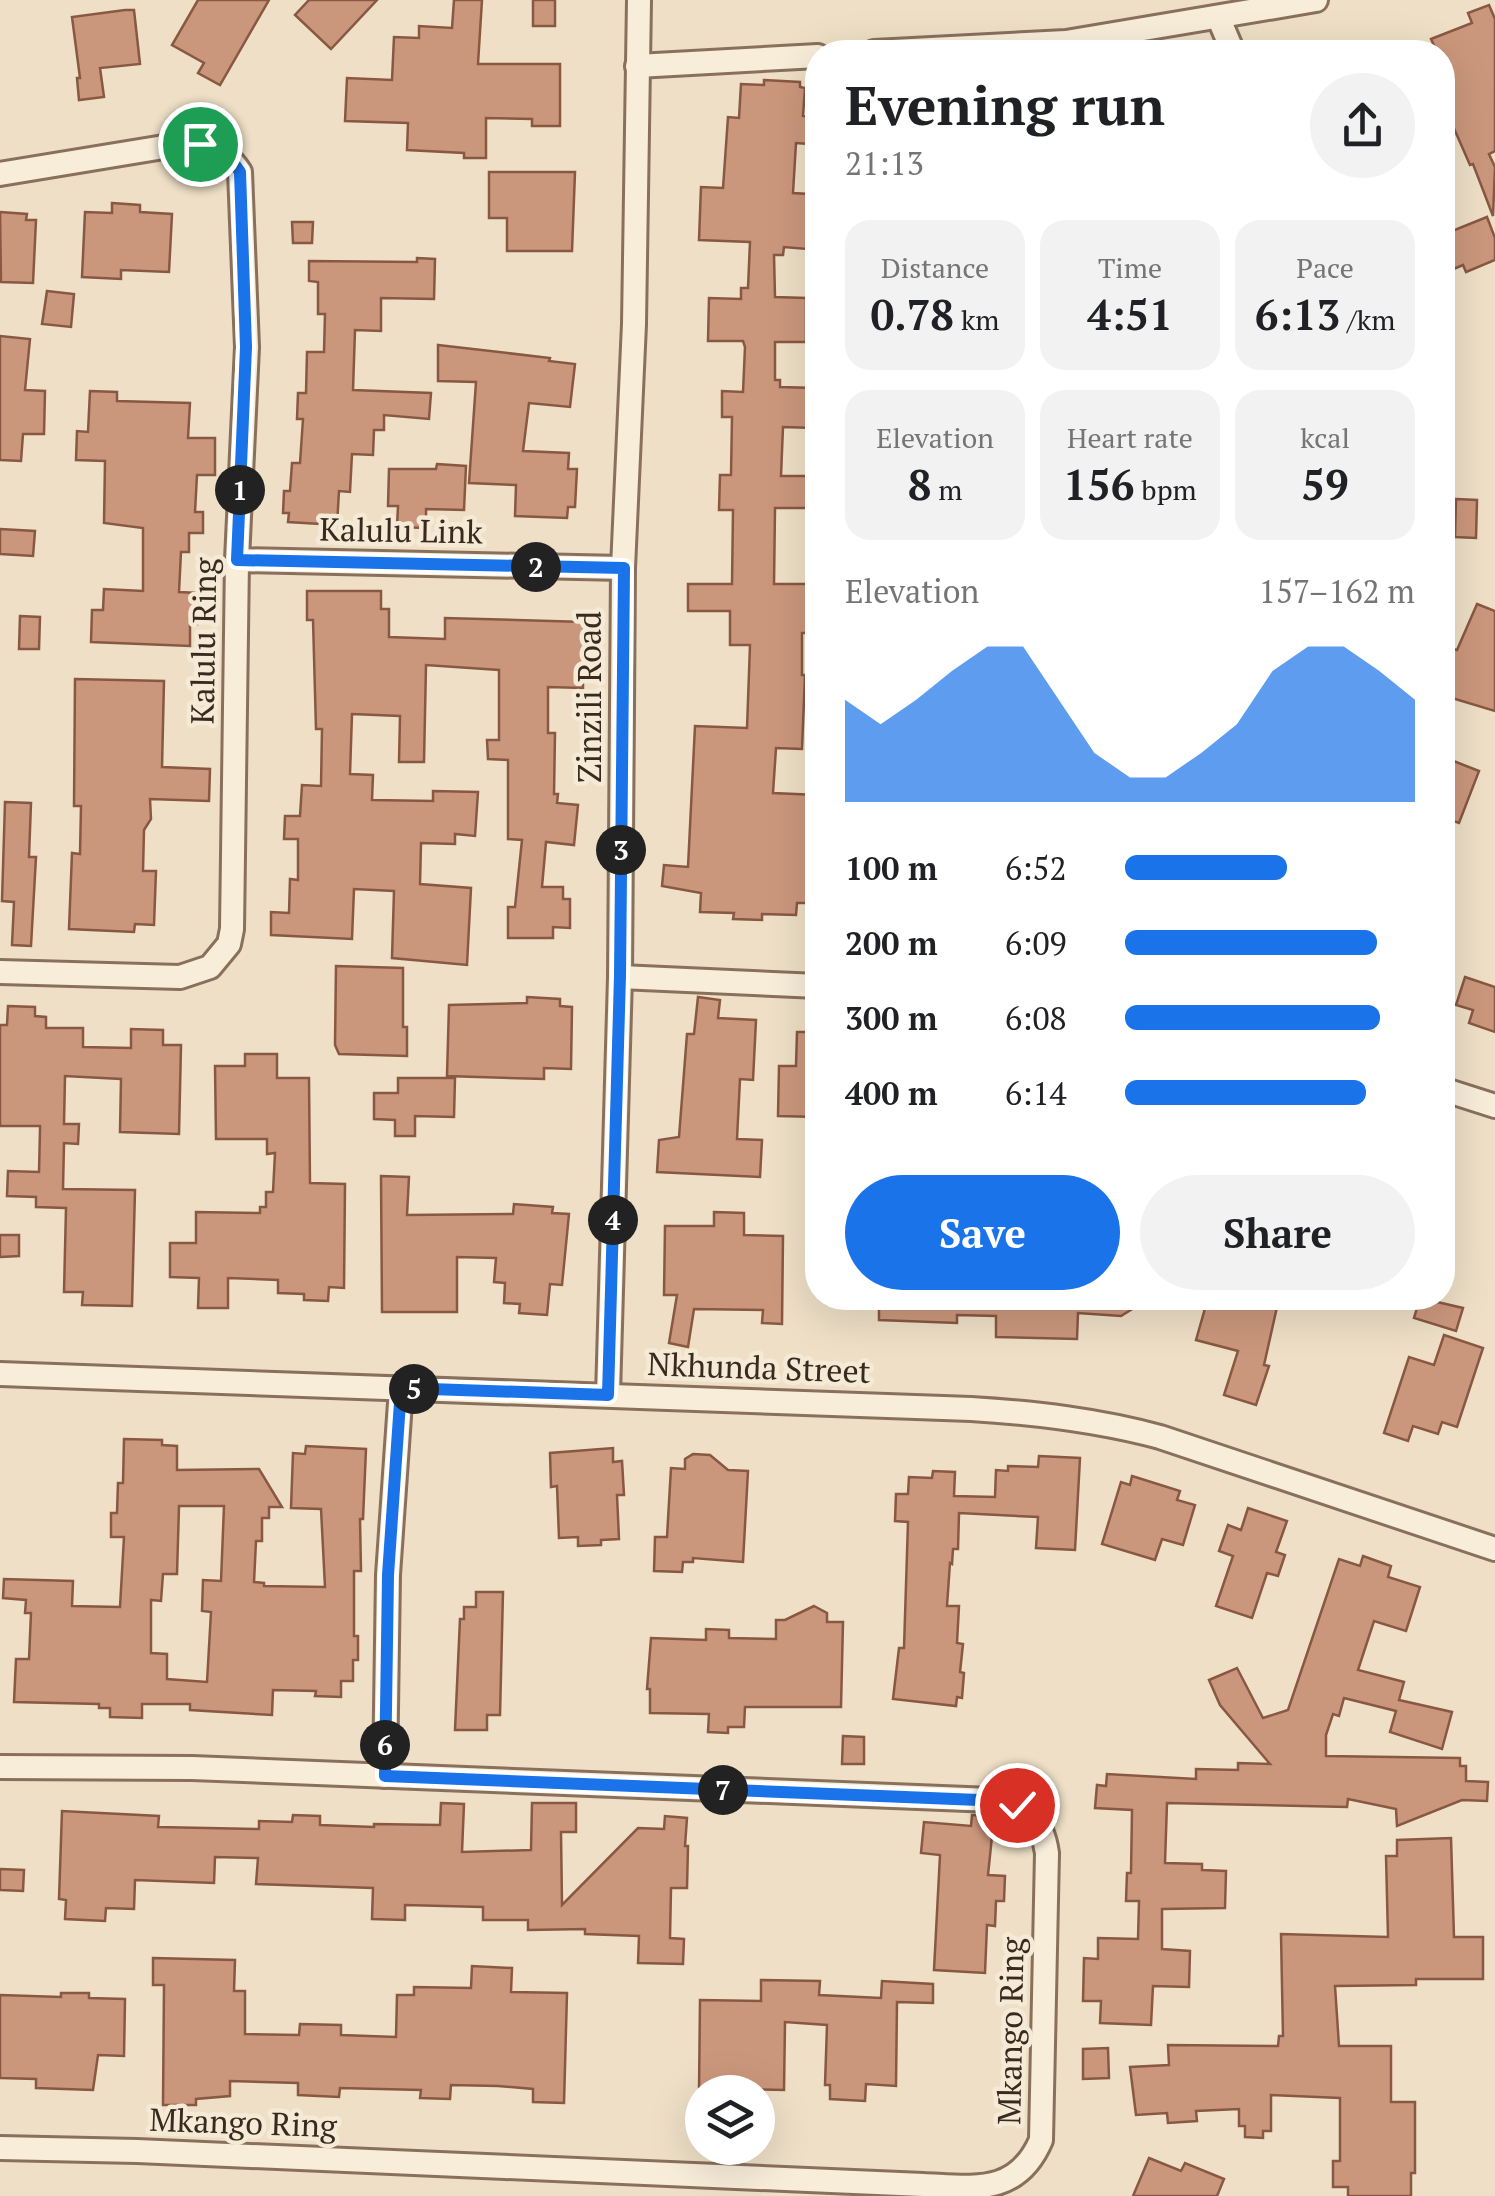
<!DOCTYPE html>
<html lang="en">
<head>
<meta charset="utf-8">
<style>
	:root { --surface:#fff; --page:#f2f2f2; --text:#202124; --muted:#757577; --accent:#1a73e8 }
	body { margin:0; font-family:"PT Serif",serif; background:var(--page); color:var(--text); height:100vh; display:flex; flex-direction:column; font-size:38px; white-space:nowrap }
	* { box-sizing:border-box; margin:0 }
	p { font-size:32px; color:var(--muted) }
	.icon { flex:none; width:55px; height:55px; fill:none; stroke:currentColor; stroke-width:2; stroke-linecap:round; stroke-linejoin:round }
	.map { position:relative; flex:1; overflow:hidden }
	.drawer { position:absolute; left:805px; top:40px; width:650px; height:1270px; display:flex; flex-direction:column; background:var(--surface); border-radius:40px; box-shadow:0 10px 40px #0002 }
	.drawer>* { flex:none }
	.tools { position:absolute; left:685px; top:2075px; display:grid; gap:20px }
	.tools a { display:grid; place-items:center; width:90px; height:90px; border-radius:50%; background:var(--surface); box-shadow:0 10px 40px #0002; font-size:50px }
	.pin { position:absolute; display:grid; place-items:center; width:85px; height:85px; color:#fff; margin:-42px; border:5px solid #fff; border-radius:50%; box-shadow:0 2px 10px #0007 }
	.km { position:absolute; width:50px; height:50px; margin:-25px; border-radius:50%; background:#222; color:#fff; font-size:28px; line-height:50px; text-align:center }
	.round { display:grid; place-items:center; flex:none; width:105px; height:105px; border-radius:52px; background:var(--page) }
	.summary { display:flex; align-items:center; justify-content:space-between; height:170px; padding:0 40px }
	h1 { font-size:55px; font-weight:700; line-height:75px }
	.metrics { display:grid; grid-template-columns:repeat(3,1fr); gap:15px; height:170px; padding:10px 40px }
	.metrics div { display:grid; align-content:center; border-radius:25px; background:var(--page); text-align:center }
	.metrics b { font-size:42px; font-weight:700 }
	.metrics small { font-size:28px; font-weight:400 }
	.metrics p { font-size:28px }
	.chart { height:280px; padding:20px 40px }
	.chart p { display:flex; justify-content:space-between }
	.chart svg { width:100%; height:180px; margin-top:10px; fill:var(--accent); opacity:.7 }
	.cta { display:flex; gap:20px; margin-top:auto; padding:20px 40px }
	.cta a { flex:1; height:115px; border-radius:60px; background:var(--accent); color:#fff; font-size:40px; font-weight:700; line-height:115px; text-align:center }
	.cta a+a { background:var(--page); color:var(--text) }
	ul { padding:0 40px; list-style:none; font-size:32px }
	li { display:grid; grid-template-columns:160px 120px 1fr; align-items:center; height:75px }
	li i { height:25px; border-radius:12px; background:var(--accent) }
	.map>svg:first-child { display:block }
</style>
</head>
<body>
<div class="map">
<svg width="1495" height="2196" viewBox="0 0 1495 2196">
	<rect width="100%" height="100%" fill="#eedfc6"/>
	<!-- building -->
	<g fill="#cb977c" stroke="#885842" stroke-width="2.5" fill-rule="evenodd">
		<polygon points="198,0 269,0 220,85 198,73 204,63 172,45"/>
		<polygon points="309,0 377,0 331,49 295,15"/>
		<polygon points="454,0 482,0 478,64 560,64 560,126 532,126 532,119 486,118 486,158 464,158 464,153 407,150 408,123 345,121 347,78 392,80 394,37 419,38 419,26 452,28"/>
		<rect x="533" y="0" width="22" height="26"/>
		<polygon points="1489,5 1495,19 1495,151 1489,154 1495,167 1493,216 1473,164 1470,165 1442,101 1442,52 1437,52 1431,39 1472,23 1468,13"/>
		<polygon points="125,10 134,10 140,64 100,68 104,97 79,100 77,78 80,78 72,17"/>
		<polygon points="764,80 800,82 800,87 805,88 803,116 810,117 808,144 796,143 793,193 809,194 807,249 784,247 783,255 774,255 775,297 806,298 806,342 775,342 775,380 780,380 780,387 815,388 814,428 783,427 781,476 816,476 816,508 775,508 774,584 818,584 818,627 815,633 802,633 802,675 805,675 802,749 776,748 773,793 817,795 813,876 818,876 818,903 797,903 796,915 762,914 762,920 733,919 734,913 700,912 701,893 662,886 664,865 688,867 695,726 747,728 750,645 730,645 730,611 688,611 688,584 732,584 733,510 719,510 720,475 731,475 732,417 722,417 722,391 743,392 745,347 743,341 708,341 709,298 741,299 741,288 748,288 750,242 699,240 701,187 723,188 728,117 739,118 741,84 764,85"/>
		<polygon points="489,172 575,172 572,251 507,251 507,218 489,218"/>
		<polygon points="112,203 140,205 140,212 172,214 169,272 121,270 121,279 82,277 85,212 112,213"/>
		<polygon points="0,212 27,214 26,220 36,220 33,283 1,282"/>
		<polygon points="1487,217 1495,238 1495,260 1466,272 1463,265 1442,274 1442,235"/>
		<polygon points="292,222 313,222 312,243 293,243"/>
		<polygon points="417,258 435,259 434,299 381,298 381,331 355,330 353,390 431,393 429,419 384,415 384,430 374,430 373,455 352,454 350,492 339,491 337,525 288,522 289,513 283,513 284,491 290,491 292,463 300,463 303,419 297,419 298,393 306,393 307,352 324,352 325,314 318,314 318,282 309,281 309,261 417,262"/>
		<polygon points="47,291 74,294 71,327 42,324"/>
		<polygon points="0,336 30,339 25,390 45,391 44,434 23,434 21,461 0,460"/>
		<polygon points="438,345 550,358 549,361 575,364 570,407 529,403 523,451 569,453 568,469 577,469 575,507 568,507 567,518 515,516 516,485 469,483 476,382 438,381"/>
		<polygon points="90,391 117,392 117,401 190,403 188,438 215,438 215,475 197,475 195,512 203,512 203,533 189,533 189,552 181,552 179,592 198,593 197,624 190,623 190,646 91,642 92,610 103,610 104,589 143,591 143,528 104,523 105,461 76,460 77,431 88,432"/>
		<polygon points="437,464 466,466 464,510 426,509 426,528 397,527 398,506 388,506 389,469 436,469"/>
		<polygon points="1456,499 1477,500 1476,538 1455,537"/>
		<polygon points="0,529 35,531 33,556 0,554"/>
		<polygon points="307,591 381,591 381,609 389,609 389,637 445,639 445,618 584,622 583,688 548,687 548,733 555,733 554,794 558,794 557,803 578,805 574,845 546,842 542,887 563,887 563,899 570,899 570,928 553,927 553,938 508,938 508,907 515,907 522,840 508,839 508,760 488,759 487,740 499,740 499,670 426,665 424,762 399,762 400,716 352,714 350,774 373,775 372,800 433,801 433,791 478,792 475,836 455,834 455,844 421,843 420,884 471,888 467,965 392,958 394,891 354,889 352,939 271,935 271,912 289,913 290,879 298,880 298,839 284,839 285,816 300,816 302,785 321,786 322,729 316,729 313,620 307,620"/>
		<polygon points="1477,604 1495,611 1495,711 1442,695 1442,646 1457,650"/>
		<polygon points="20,616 40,617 39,649 19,649"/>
		<polygon points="75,679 164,681 162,767 210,769 209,801 150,799 151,819 144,830 143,871 156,871 154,925 135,924 134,932 69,929 72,853 80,854 81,806 74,806"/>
		<polygon points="1451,760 1479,771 1459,823 1442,817 1442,769 1447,771"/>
		<polygon points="5,802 31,803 29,857 36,857 31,946 12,945 14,902 2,901"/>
		<polygon points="336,966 403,968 403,1027 407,1027 407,1056 339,1054 335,1045"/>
		<polygon points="1465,977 1495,987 1495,1032 1469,1023 1473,1010 1456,1005"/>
		<polygon points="527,997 560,999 560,1006 572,1007 571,1069 544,1068 544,1079 447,1076 449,1005 527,1003"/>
		<polygon points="698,997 720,1000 718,1018 756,1020 753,1080 740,1079 737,1139 762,1140 760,1177 657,1172 659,1140 679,1137 687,1034 694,1034"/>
		<polygon points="8,1006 35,1007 35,1016 46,1017 46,1028 83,1028 83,1047 131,1048 131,1029 163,1030 163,1045 181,1045 179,1134 120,1132 121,1079 65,1076 64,1124 79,1124 78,1144 64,1143 63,1189 135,1190 132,1306 82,1305 83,1292 64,1292 66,1208 36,1207 36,1197 7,1196 8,1171 39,1172 40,1130 40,1126 0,1126 0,1025 7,1025"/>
		<polygon points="797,1032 818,1032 818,1117 778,1116 779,1066 796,1066"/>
		<polygon points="245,1054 277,1054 277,1078 309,1078 310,1183 345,1184 344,1288 329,1287 328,1301 304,1300 304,1294 278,1293 278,1280 228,1278 228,1308 198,1308 199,1278 170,1277 170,1243 196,1243 196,1212 260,1213 260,1207 266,1207 266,1192 273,1192 275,1153 267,1154 267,1139 216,1139 215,1066 245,1066"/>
		<polygon points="398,1078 455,1078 454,1117 415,1116 415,1136 395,1136 395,1120 374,1119 374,1093 398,1093"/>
		<polygon points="381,1176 409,1177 407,1215 513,1214 514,1204 553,1207 552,1213 569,1214 562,1285 550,1284 547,1315 519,1313 520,1304 504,1303 505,1283 494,1282 496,1258 457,1257 457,1312 382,1312"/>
		<polygon points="714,1212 744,1213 744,1235 783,1236 782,1324 762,1323 763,1310 694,1309 688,1347 669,1343 677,1295 664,1295 665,1226 714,1226"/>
		<polygon points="0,1235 19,1235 19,1256 0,1257"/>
		<polygon points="879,1298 1150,1298 1121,1316 1078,1313 1077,1339 996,1337 996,1316 957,1315 957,1323 879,1320"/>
		<polygon points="1208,1298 1279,1298 1264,1365 1269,1366 1256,1405 1224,1395 1238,1351 1196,1340"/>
		<polygon points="1420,1298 1463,1308 1456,1331 1414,1318"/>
		<polygon points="1444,1335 1483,1348 1457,1427 1442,1422 1438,1434 1413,1426 1408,1441 1384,1433 1409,1357 1434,1365"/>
		<path d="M124,1439L162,1440V1445L177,1446V1470L259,1469L282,1507H269V1518H262V1541H256L254,1582L264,1583V1586L325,1587L321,1509L291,1508L293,1453L305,1454L306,1446L366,1449L363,1519H360L361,1571H354V1636H358V1660H353V1681H341V1697L315,1696L316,1691L273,1690L272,1715L190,1710V1704H142V1718L110,1717V1708H99V1704L14,1702L16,1659H29L31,1613H25L26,1600L3,1598L4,1579L73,1581L72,1606L120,1607L124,1537H111V1513H117L118,1483H123ZM179,1506H224L221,1581L203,1580L202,1611L211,1612L207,1682L167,1679V1654L151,1653V1600L161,1601L163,1574H177Z"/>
		<polygon points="613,1448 613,1462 622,1461 624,1495 617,1495 619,1539 601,1540 601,1545 578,1546 578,1537 559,1538 557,1486 551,1487 550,1453"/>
		<polygon points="693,1454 710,1455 728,1470 748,1471 743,1562 693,1558 693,1562 683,1562 682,1572 654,1571 655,1537 667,1537 671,1468 685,1469 685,1459"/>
		<polygon points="1039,1456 1080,1458 1075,1550 1036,1548 1038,1517 959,1513 958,1549 953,1549 952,1564 950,1563 947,1606 959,1606 957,1643 963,1644 960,1672 964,1673 962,1698 957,1697 956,1706 893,1699 899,1648 904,1648 908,1522 895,1521 896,1494 908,1494 909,1477 932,1478 933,1471 955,1472 954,1496 995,1497 996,1470 1008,1471 1008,1466 1038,1467"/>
		<polygon points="1132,1476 1180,1491 1177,1500 1195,1505 1183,1545 1162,1539 1155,1560 1102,1544 1121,1482 1130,1485"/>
		<polygon points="1248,1508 1287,1521 1276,1552 1285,1555 1278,1576 1267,1573 1252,1618 1216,1606 1233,1556 1219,1551 1228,1525 1241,1530"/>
		<polygon points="1363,1556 1391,1566 1388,1577 1420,1587 1406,1631 1374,1621 1358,1670 1404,1682 1399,1700 1452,1712 1442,1749 1390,1732 1396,1711 1344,1698 1339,1716 1333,1714 1326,1735 1326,1756 1460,1758 1460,1766 1466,1766 1466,1781 1488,1782 1487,1801 1462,1800 1397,1826 1396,1809 1348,1799 1347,1807 1167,1803 1165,1863 1202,1864 1202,1870 1226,1871 1225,1908 1162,1909 1162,1949 1190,1951 1189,1987 1153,1986 1151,2025 1100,2023 1101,2001 1083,2001 1084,1958 1098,1959 1098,1938 1138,1939 1139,1901 1126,1901 1127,1873 1131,1873 1132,1810 1095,1808 1097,1785 1106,1786 1107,1774 1196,1779 1196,1769 1238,1770 1238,1763 1270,1764 1220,1705 1209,1680 1237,1668 1263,1718 1288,1710 1339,1559 1360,1566"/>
		<polygon points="476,1592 503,1592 500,1715 487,1715 487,1730 455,1730 460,1619 464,1619 464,1607 476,1607"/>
		<polygon points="814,1606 827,1613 827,1622 843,1622 841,1707 745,1707 744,1727 728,1727 728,1733 708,1732 709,1714 650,1713 650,1689 647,1689 651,1638 706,1640 706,1629 729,1630 729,1638 776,1639 776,1620 785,1620"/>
		<polygon points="843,1736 864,1737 864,1764 842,1764"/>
		<polygon points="441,1803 464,1804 462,1852 531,1850 532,1803 576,1803 576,1832 561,1832 562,1905 638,1828 664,1829 665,1816 687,1818 685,1846 688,1846 687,1888 671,1888 670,1938 684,1939 683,1964 638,1963 639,1936 585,1934 585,1929 528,1930 528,1920 483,1920 483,1907 405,1905 405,1920 372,1919 373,1888 256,1884 258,1858 215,1857 214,1883 135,1880 134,1909 106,1908 105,1921 65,1919 66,1900 59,1899 62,1811 159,1816 158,1827 259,1829 259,1821 292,1822 293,1815 320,1816 320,1825 374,1827 374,1824 440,1825"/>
		<polygon points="972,1815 994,1817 988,1875 1005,1876 1004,1901 996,1901 995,1926 987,1925 985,1973 934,1970 940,1855 921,1853 924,1822 971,1826"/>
		<polygon points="1451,1838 1454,1937 1483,1937 1483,1979 1416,1979 1416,1985 1335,1986 1339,2046 1391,2046 1391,2102 1415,2102 1415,2173 1411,2173 1411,2196 1348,2196 1348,2187 1333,2187 1333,2161 1340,2161 1340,2098 1271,2095 1271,2131 1263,2131 1263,2138 1245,2137 1245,2126 1239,2126 1239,2109 1196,2111 1197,2121 1168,2123 1167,2113 1136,2115 1130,2067 1169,2065 1168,2045 1278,2046 1279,2036 1283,2036 1281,1934 1388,1937 1386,1856 1397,1856 1397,1840"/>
		<polygon points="0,1869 24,1870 23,1891 0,1890"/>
		<polygon points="153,1958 235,1960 234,1991 245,1991 245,2034 299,2035 300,2024 341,2025 341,2035 396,2037 397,1995 414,1995 414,1987 471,1988 472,1966 512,1968 511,1992 567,1993 564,2103 533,2102 533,2089 498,2086 451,2085 450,2099 420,2098 421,2090 340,2088 339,2097 298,2095 298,2083 230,2081 230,2096 196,2099 196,2105 163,2105 164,1985 153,1985"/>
		<polygon points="761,1980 820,1981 819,1995 881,1998 882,1981 933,1984 933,2003 897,2002 896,2086 866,2084 865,2101 830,2099 830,2085 825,2085 827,2025 785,2022 784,2090 737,2089 737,2092 699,2092 700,2000 761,2001"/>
		<polygon points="61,1993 89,1993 89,1998 125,1999 124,2056 98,2055 93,2090 36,2088 36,2079 0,2078 0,1995 61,1997"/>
		<polygon points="1108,2048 1109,2078 1083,2079 1083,2049"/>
		<polygon points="1149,2158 1181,2171 1185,2163 1224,2179 1217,2196 1133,2196"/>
	</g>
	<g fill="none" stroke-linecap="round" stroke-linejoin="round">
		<!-- minor casing -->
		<g stroke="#89705c" stroke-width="28">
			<g id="minor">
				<polyline points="1219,19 1233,52"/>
				<polyline points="874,52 1066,42 1316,0"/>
				<polyline points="637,66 818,56"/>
				<path d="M0,174L176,145C205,143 223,146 240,172L247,347L237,560L232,929L229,944L210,967L180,977L0,972"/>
				<polyline points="237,560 623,568"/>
				<polyline points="620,977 818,986"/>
				<polyline points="1442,1089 1495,1106"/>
				<path d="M0,1374L971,1409C1036,1413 1097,1420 1160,1437L1495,1549"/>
				<polyline points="608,1395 620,977 623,568 634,324 639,0"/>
				<path d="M0,1767L192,1768L992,1800C1026,1803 1042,1819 1047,1853L1041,2140C1017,2196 974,2187 923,2185L137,2151L0,2148"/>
				<polyline points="385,1776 388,1575 401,1388"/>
			</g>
		</g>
		<!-- minor -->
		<use href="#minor" stroke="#f8edd9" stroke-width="22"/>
	</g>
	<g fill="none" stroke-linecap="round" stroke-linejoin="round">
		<!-- route casing -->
		<g stroke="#fff" stroke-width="20">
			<path id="route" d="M200,144C219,148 229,155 240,172L246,347L237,560L624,568L620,976L608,1395L401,1388L388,1575L385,1776L979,1800L1017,1805"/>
		</g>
		<!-- route -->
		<use href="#route" stroke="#1a73e8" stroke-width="12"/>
	</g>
	<g text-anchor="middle" stroke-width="9" stroke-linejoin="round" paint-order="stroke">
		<!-- street labels -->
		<g font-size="32" fill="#392a1f" stroke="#f5ead5">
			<text transform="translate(401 531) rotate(1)" y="11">Kalulu Link</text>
			<text transform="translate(204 641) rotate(-89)" y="11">Kalulu Ring</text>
			<text transform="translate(590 697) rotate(-90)" y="11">Zinzili Road</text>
			<text transform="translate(759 1368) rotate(2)" y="11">Nkhunda Street</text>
			<text transform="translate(1011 2031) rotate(-89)" y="11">Mkango Ring</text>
			<text transform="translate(243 2123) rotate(2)" y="11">Mkango Ring</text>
		</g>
	</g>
</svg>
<div class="tools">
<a><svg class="icon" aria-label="layers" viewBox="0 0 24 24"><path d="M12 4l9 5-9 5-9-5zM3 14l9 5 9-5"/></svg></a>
</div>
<div class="pin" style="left:200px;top:144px;background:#1e9e55"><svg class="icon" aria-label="arrive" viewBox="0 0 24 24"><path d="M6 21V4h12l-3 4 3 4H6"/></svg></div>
<div class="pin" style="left:1017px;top:1805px;background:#d93025"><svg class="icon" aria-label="check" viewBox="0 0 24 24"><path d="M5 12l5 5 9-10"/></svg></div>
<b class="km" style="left:240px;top:490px">1</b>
<b class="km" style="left:536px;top:567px">2</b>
<b class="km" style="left:621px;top:850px">3</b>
<b class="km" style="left:613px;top:1220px">4</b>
<b class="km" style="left:414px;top:1389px">5</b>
<b class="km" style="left:385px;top:1745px">6</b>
<b class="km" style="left:723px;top:1790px">7</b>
<section class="drawer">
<div class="summary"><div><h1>Evening run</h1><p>21:13</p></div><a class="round"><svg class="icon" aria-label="share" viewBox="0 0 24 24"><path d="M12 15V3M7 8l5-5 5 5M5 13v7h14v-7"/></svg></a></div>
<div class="metrics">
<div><p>Distance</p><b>0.78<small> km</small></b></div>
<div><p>Time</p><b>4:51</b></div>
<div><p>Pace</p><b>6:13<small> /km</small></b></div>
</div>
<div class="metrics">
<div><p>Elevation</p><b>8<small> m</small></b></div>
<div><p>Heart rate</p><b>156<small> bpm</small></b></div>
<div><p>kcal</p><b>59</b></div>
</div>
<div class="chart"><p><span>Elevation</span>157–162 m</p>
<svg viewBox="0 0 160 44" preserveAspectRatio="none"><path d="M0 44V19L10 25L20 19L30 12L40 6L50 6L60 19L70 32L80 38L90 38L100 32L110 25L120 12L130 6L140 6L150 12L160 19V44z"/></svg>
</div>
<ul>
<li><b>100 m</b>6:52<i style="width:56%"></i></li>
<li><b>200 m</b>6:09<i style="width:87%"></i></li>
<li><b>300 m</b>6:08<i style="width:88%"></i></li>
<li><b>400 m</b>6:14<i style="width:83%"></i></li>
</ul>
<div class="cta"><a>Save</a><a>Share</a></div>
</section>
</div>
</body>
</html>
